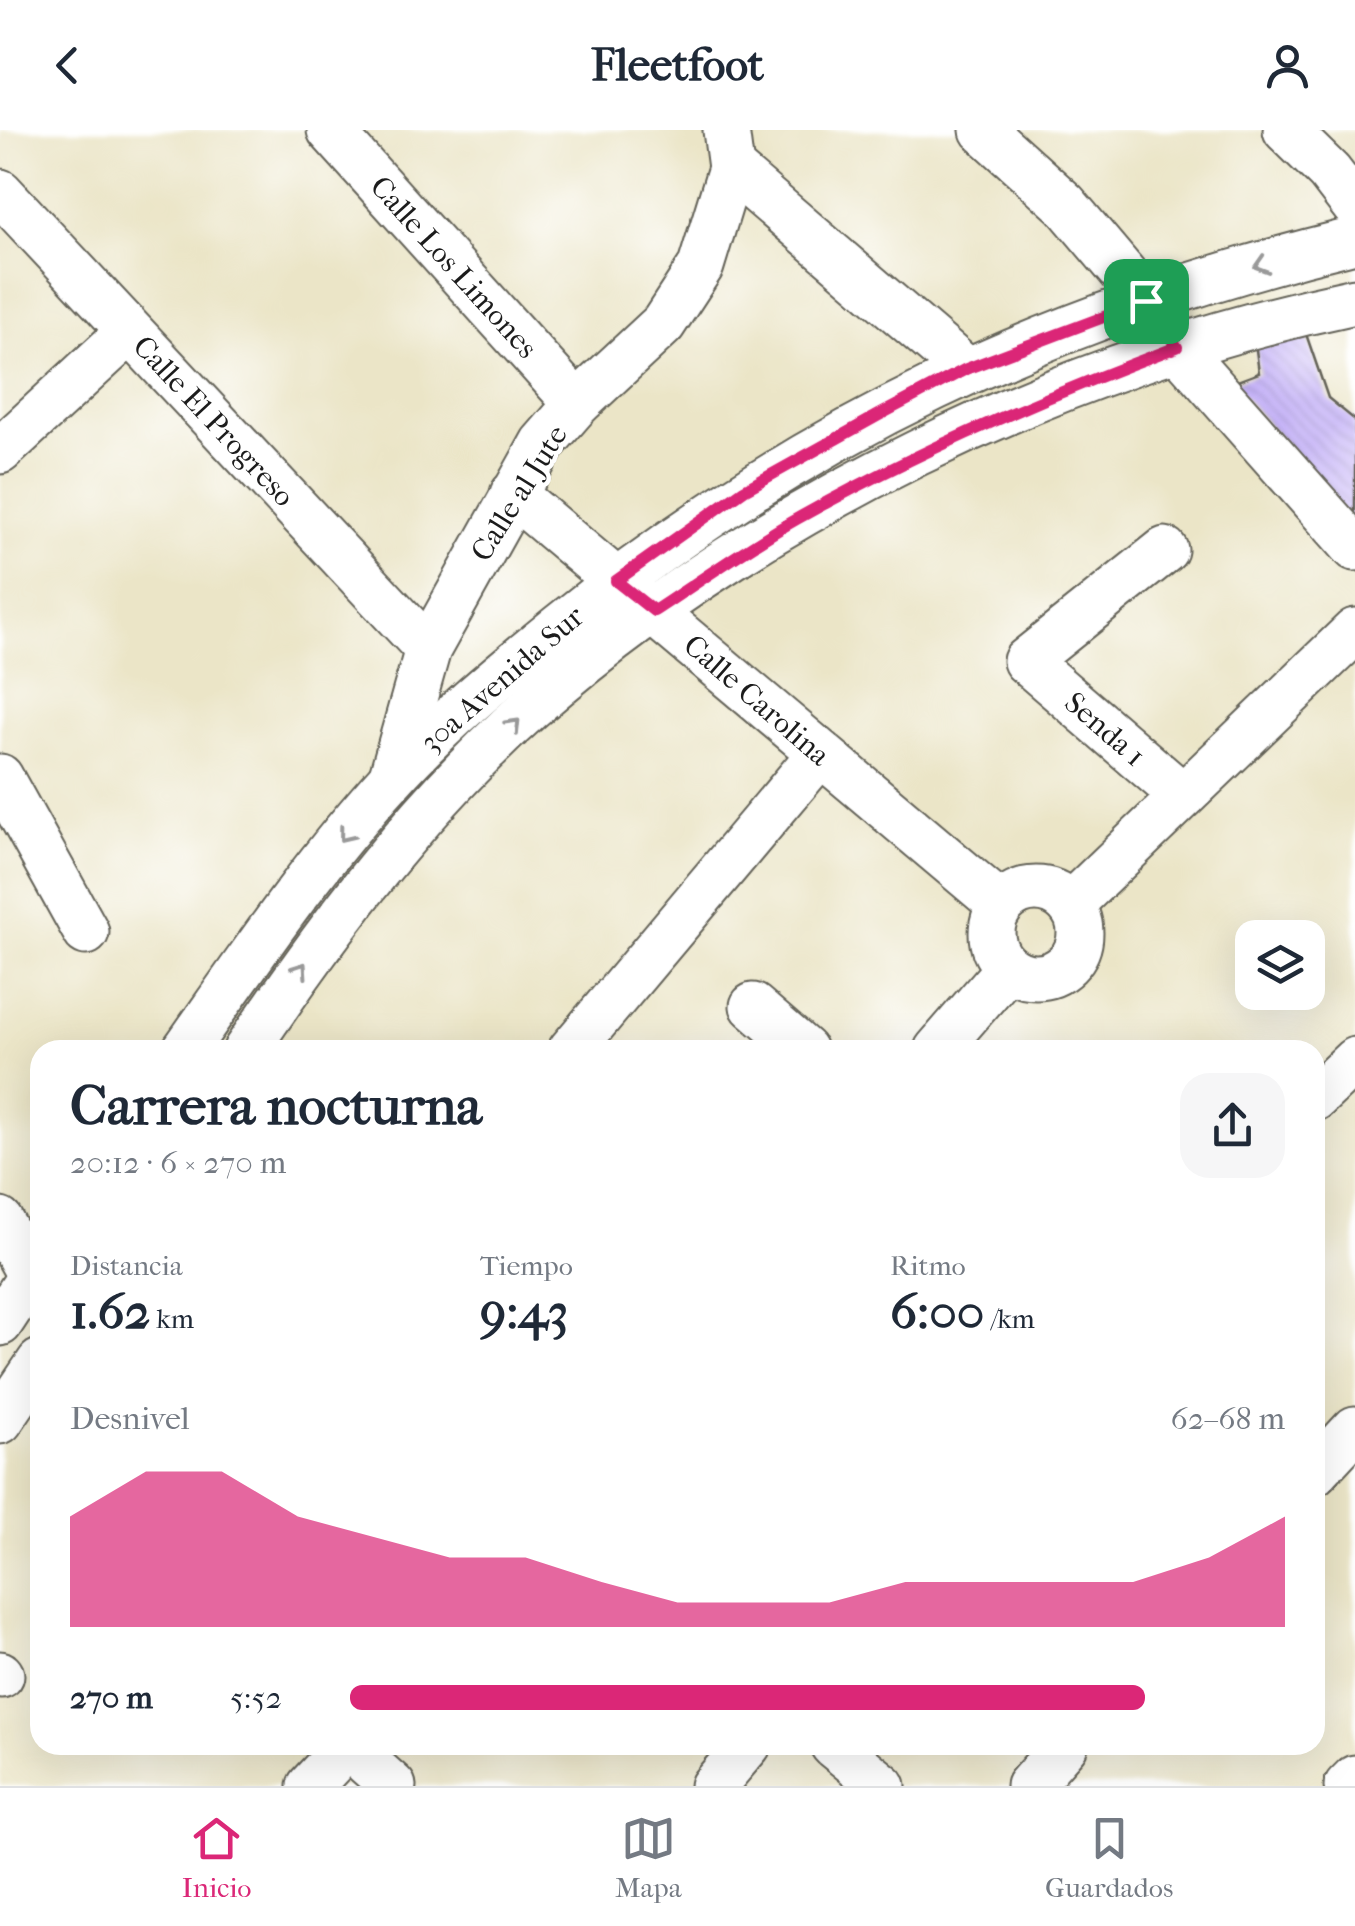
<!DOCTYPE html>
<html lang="es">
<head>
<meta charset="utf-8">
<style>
	:root { --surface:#fff; --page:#f6f6f7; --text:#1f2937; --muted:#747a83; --line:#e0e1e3; --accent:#db2777 }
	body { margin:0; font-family:"IM FELL French Canon",serif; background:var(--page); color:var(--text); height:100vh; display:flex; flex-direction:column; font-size:38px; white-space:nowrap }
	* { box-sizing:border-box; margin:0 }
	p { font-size:32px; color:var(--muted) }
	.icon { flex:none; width:55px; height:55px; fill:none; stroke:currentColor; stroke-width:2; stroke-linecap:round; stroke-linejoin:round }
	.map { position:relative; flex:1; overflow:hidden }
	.sheet { position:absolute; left:30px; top:910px; width:1295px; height:715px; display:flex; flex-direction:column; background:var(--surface); border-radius:30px; box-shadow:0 10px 40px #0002 }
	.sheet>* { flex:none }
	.fabs { position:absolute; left:1235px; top:790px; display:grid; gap:20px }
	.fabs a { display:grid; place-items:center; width:90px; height:90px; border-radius:20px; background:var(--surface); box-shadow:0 10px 40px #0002; font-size:50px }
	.pin { position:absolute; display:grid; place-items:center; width:85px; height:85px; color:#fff; margin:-42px; border-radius:20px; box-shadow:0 5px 15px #0006 }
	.round { display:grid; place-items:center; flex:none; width:105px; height:105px; border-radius:30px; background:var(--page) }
	.head { display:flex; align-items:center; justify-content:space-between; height:170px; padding:0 40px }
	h1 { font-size:55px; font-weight:800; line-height:75px }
	.stats { display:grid; grid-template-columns:repeat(3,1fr); gap:15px; height:170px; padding:10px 40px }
	.stats div { display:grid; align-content:center }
	.stats b { font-size:50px; font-weight:800 }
	.stats small { font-size:28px; font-weight:400 }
	.stats p { font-size:28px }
	.chart { height:280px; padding:20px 40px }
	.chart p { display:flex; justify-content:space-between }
	.chart svg { width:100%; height:180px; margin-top:10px; fill:var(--accent); opacity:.7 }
	ul { padding:0 40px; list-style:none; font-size:32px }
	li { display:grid; grid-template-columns:160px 120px 1fr; align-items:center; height:75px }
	li i { height:25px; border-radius:12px; background:var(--accent) }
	header { display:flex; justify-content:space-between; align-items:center; height:130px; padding:0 40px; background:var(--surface); font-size:45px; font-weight:800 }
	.dock { display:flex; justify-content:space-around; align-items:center; height:140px; border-top:2px solid var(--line); background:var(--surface); font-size:28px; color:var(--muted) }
	.dock a { display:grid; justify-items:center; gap:5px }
	.dock .on { color:var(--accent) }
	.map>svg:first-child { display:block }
</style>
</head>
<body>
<header><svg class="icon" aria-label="back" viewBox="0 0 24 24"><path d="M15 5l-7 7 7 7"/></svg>Fleetfoot<svg class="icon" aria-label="person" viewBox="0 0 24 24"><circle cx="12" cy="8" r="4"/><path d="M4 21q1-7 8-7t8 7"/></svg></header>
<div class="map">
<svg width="1355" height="1656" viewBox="0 0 1355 1656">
	<defs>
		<pattern id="building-back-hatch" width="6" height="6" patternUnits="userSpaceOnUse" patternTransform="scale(2.5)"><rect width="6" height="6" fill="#c2aff7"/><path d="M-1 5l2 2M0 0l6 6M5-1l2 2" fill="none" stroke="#a696d3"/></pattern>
	</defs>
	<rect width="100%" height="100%" fill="#fff"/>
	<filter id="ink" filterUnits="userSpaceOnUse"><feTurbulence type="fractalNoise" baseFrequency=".01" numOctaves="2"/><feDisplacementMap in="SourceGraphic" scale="20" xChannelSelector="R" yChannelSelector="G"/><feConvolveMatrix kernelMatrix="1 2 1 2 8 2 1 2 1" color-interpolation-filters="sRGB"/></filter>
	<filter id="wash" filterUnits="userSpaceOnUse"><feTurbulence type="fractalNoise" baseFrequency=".0048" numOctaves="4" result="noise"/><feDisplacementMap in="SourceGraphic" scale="40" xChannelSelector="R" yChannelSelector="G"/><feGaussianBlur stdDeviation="2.25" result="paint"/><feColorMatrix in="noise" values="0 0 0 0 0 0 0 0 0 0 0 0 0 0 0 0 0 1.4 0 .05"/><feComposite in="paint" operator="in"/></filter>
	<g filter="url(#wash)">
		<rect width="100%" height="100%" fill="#ebe5c7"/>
		<g id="blocks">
			<!-- building -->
			<polygon fill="url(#building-back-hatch)" points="1306,204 1328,268 1355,290 1355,396 1232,253 1259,243 1255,212"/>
		</g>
	</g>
	<g filter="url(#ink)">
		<use href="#blocks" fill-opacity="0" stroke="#646258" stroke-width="2.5"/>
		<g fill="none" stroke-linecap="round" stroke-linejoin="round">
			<!-- minor casing -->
			<g stroke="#646258" stroke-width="49">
				<g id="minor">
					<polyline points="330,0 577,274"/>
					<polyline points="983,0 1065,74 1147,171 1177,217 1355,418"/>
					<polyline points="1286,0 1329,42 1355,76"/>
					<polyline points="731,38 965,239"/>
					<polyline points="0,62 428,519"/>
					<polyline points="0,321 129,202"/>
					<polyline points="513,364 1001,775"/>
					<polyline points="1165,420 1026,531 1183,666"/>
					<polyline points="392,646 428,519 543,313 577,274 663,194 701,136 731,38 726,0"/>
					<polyline points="0,647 86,802"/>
					<circle cx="1036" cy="803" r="44"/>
					<polyline points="1070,775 1355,501"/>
					<polyline points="753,876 804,920"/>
					<path d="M185,920C250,828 314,733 391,649C441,593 501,544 559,497C801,301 1053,183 1355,110"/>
					<path d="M246,920C328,799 419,676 530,578C756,380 1061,232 1355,171"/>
					<polyline points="571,920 819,625"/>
					<polyline points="937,920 1008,838"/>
					<polyline points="1315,968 1355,930"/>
					<polyline points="0,1091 40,1163"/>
					<polyline points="0,1193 40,1132"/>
					<polyline points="0,1291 40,1232"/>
					<polyline points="1315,1342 1355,1299"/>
					<polyline points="0,1544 1,1545"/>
					<polyline points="347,1615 393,1656"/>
					<polyline points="833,1615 883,1656"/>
					<polyline points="310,1656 348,1615"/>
					<polyline points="713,1656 748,1615"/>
					<polyline points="1029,1656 1065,1615"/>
					<polyline points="1347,1656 1355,1648"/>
				</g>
			</g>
			<!-- minor -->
			<use href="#minor" stroke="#fff" stroke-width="45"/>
		</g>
		<!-- one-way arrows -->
		<defs><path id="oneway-chevron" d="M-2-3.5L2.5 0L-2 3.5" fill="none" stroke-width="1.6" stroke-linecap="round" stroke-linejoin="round" transform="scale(2.5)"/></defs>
		<g stroke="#999">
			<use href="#oneway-chevron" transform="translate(1261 135) rotate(163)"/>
			<use href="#oneway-chevron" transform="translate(514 595) rotate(-46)"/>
			<use href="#oneway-chevron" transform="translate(345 705) rotate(129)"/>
			<use href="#oneway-chevron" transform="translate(301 839) rotate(-56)"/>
		</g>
	</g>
	<g fill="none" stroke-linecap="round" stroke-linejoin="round" filter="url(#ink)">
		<!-- route casing -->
		<g stroke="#fff" stroke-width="20">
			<path id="route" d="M1146,171L1177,217C1048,265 922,319 802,386C751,414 703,449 654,481L616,451L744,360L879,285L966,239Z"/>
		</g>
		<!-- route -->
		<use href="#route" stroke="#db2777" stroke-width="12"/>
	</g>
	<g text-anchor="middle" stroke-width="9" stroke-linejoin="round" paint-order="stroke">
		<!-- street labels -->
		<g font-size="30" fill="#1c1c1c" stroke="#fff">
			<text transform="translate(454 137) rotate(48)" y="10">Calle Los Limones</text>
			<text transform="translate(214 291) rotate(47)" y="10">Calle El Progreso</text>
			<text transform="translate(519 363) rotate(-58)" y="10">Calle al Jute</text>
			<text transform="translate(502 549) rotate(-41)" y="10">30a Avenida Sur</text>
			<text transform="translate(757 570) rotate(41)" y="10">Calle Carolina</text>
			<text transform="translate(1105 599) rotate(41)" y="10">Senda 1</text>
		</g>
	</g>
</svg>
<div class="fabs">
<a><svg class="icon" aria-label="layers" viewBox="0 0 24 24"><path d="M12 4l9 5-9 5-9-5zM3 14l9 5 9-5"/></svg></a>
</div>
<div class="pin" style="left:1146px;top:171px;background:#1e9e55"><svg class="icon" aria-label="arrive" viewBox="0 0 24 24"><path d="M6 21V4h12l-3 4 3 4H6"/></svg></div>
<section class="sheet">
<div class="head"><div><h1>Carrera nocturna</h1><p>20:12 · 6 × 270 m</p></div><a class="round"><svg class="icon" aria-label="share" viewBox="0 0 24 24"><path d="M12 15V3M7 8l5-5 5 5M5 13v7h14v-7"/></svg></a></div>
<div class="stats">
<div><p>Distancia</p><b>1.62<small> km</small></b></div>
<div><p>Tiempo</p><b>9:43</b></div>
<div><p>Ritmo</p><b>6:00<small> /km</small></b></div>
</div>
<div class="chart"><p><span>Desnivel</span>62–68 m</p>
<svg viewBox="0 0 160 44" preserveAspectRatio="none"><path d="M0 44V17L10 6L20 6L30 17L40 22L50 27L60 27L70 33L80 38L90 38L100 38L110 33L120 33L130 33L140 33L150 27L160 17V44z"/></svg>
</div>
<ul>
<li><b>270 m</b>5:52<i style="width:85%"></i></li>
</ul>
</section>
</div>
<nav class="dock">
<a class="on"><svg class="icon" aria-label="home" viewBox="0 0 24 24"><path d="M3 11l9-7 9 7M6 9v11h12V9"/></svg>Inicio</a>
<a><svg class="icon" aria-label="map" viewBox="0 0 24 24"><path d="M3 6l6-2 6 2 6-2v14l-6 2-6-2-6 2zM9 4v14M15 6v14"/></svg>Mapa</a>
<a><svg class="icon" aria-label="saved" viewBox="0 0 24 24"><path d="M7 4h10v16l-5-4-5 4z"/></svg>Guardados</a>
</nav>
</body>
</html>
